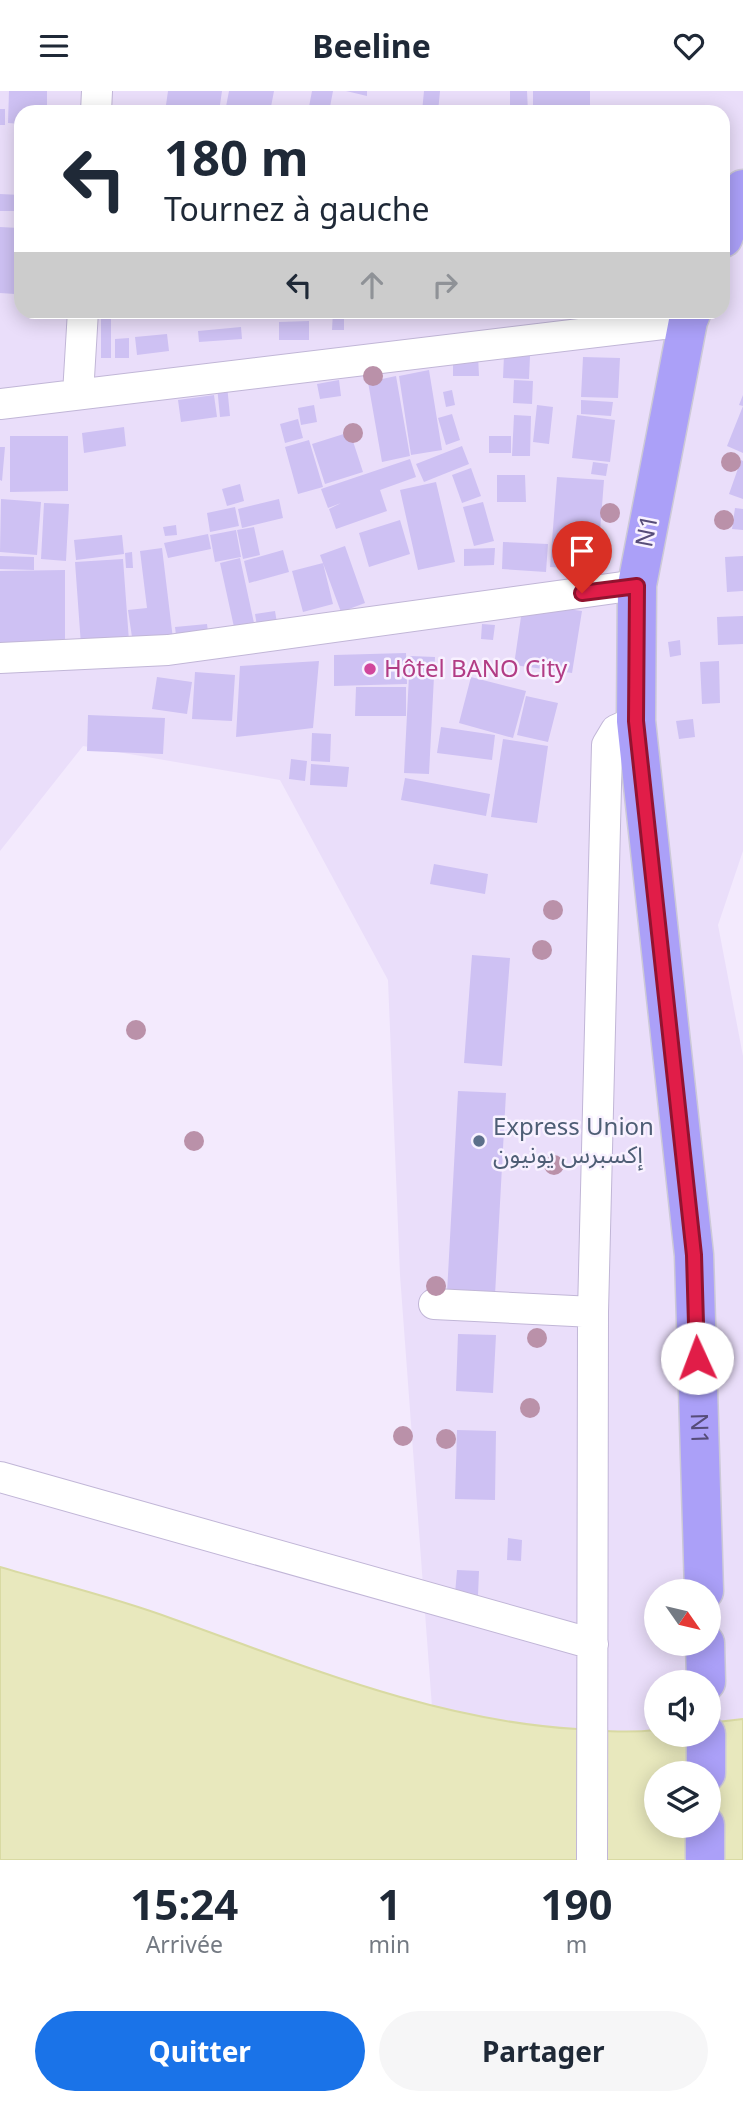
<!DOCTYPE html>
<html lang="fr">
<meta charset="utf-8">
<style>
body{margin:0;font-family:"Noto Sans","Noto Sans Arabic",sans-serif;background:#f6f6f7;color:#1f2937;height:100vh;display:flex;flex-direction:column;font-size:26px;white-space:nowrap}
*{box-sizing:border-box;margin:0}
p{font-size:23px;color:#747a83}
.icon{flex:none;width:38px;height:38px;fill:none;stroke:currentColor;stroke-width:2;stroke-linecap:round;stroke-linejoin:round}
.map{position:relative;height:1769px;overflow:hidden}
.details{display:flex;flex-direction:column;background:#fff;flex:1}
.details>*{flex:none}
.top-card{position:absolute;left:14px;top:14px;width:716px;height:214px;border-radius:21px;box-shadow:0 4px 18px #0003;background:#fff;color:#1f2937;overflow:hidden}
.needle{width:46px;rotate:124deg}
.controls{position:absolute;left:644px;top:1488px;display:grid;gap:14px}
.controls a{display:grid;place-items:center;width:77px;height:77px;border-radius:50%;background:#fff;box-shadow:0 4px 18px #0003;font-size:35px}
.pin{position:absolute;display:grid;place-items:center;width:60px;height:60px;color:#fff;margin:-72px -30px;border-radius:50% 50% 50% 0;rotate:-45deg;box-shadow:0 0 7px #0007}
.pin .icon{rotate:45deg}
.me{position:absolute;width:77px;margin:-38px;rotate:358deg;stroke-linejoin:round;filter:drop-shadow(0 0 5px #0008)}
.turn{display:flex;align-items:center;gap:24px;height:147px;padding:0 35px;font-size:32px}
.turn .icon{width:91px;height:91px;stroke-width:2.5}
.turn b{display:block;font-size:49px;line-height:60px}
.lanes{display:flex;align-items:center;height:66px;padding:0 35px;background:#0003;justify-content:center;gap:35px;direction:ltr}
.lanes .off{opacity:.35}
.eta{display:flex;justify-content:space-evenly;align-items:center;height:119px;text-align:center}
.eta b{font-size:42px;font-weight:700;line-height:49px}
.action{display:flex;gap:14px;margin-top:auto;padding:14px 35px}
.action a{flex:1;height:80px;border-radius:42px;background:#1a73e8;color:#fff;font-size:28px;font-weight:700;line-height:80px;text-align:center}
.action a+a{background:#f6f6f7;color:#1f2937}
header{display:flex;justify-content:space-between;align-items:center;height:91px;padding:0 35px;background:#fff;font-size:32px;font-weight:700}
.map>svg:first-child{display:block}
.residential{fill:#eadefa;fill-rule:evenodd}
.water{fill:#e8e8bd;stroke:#d9daa3;stroke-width:2;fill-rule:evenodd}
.building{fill:#cec1f3}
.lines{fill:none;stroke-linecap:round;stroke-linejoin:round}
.street-casing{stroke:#c1b6d7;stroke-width:32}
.highway-casing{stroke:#ccc9d7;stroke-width:41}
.street{stroke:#fff;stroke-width:30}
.highway{stroke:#aba0f8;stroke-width:38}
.tree{fill:#ba91a9}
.route-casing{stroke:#92132f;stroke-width:18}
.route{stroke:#e11d48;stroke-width:12}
.hotel-dot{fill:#d1479c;stroke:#f8f1ff;stroke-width:2.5}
.service-dot{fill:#5c6f8a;stroke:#f8f1ff;stroke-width:2.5}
.labels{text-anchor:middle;stroke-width:5;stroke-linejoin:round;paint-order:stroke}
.street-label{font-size:24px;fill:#564c79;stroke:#f8f1ff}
.hotel-label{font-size:24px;fill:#b23c85;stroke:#f8f1ff;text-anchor:start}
.service-label{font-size:24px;fill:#4e5e75;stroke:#f8f1ff;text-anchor:start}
</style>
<header><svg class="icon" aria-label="menu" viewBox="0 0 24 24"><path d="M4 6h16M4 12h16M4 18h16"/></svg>Beeline<svg class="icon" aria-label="heart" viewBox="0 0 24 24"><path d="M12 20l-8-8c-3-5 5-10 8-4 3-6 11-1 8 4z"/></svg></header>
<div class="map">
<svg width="743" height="1769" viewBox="0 0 743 1769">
<rect width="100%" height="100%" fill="#f3eafd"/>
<!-- residential -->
<path class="residential" d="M0,0H743V760L718,834L743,965V1628L709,1632V1591H656V1639L631,1642L532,1636L432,1616L400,1184L388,889L280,689L83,655L0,760ZM21,21H723V220H21ZM656,1500H709V1552H656Z"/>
<!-- water -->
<path class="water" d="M0,1476C58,1493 117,1507 173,1528C305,1575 436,1630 577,1638C604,1640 629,1642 656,1639V1643H709V1632L743,1628V1769H0ZM656,1682H709V1734H656Z"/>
<!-- building -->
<path class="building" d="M9,0H47V21H21V33L8,32Z
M168,0H222L219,21H165Z
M229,0H274L270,21H225Z
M312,0H333L329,21H308Z
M346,0H367V5Z
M424,0H440L438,21H422Z
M510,0H527L528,21H510Z
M533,0H590V21H533Z
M0,18H5V34H0Z
M18,36H21V57H16Z
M0,103L21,104V120H0Z
M0,136L19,137L15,203L0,202Z
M333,220H344V239H332Z
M111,224V267H101V225Z
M309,230V249H279V231Z
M241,236L242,248L199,251L198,240Z
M167,243L169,260L137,264L135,246Z
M129,247V267H115V248Z
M478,264L479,285H453V265Z
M504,264L530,265L529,288L503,287Z
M583,266L620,267L618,307L581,306Z
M429,279L442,359L411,364L399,285Z
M396,285L410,365L382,371L368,291Z
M339,289L341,305L320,308L317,293Z
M514,289L533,290L532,313L513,312Z
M227,294L230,325L220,326L217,295Z
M452,299L455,314L446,316L443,301Z
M214,304L217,326L181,331L178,309Z
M743,304V362L727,355L743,315L739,314Z
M581,309L613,311L611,325L581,323Z
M314,314L317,331L301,334L298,317Z
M537,314L553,316L549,353L533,351Z
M452,323L460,349L446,354L438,327Z
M514,324L531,325L530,365H512Z
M577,324L615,329L610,371L572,367Z
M298,328L303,347L285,352L280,333Z
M124,336L126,355L84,362L82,342Z
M350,341L363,381L325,393L312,353Z
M10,345H68V400L10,401Z
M489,345H511V362H489Z
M309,349L323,396L298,403L285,356Z
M462,355L469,373L424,391L416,373Z
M0,356H5L2,390L0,389Z
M410,368L416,386L380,399L387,420L336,438L329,418L341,412L328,417L321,398Z
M741,369L743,370V408L729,403Z
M593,371L608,373L606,385L591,383Z
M471,377L481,405L462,412L452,384Z
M497,384H525L526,411H497Z
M557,386L604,389L597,479L550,476Z
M436,391L455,471L418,479L400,399Z
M240,393L244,410L227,415L222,398Z
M1,408L41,411L37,464L0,461Z
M279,408L283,427L242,437L238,418Z
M483,411L494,450L474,455L463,416Z
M44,412L69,413L66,470L41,468Z
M235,416L239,435L210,441L207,422Z
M735,417L743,418V439L732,438Z
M400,429L410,463L369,476L359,442Z
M176,434L177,444L165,445L163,436Z
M254,436L260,464L243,468L237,439Z
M236,439L241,466L215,471L210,444Z
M208,443L211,458L168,467L164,452Z
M122,444L124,463L76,469L74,449Z
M503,451L548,453L546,481L502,478Z
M345,455L365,512L341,521L320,464Z
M162,457L173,548L133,553L128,519L147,517L140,460Z
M495,457L494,474L464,475V458Z
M283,459L289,481L249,492L244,470Z
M132,461L133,477H126L125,462Z
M0,465L34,466V479L0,478Z
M743,465V500L727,501L725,466Z
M240,467L254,532L234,536L220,472Z
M123,468L129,550L81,554L75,471Z
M323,472L333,513L303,521L292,480Z
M65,479V555L0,556V480Z
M523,512L582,520L572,582L514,574Z
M275,520L278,538L258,541L255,523Z
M743,525V553L718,554L717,526Z
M207,533L209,549L177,552L175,536Z
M482,533L495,534L493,549L481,548Z
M680,549L681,564L670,566L668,551Z
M406,562L407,593L334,595V564Z
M410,565L435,566L429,683L404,682Z
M319,570L313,637L236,646L240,575Z
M719,570L720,612L702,613L700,571Z
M195,581L235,584L232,630L192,628Z
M157,586L192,591L187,623L152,618Z
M471,586L526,600L513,647L459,632Z
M356,596H406V625H355Z
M526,605L558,612L548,651L517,644Z
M88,624L165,627L163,663L87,660Z
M693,628L695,646L679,648L676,630Z
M441,636L495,644L492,669L437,662Z
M312,642L331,643L330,671L311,670Z
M503,648L548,655L537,732L491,726Z
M291,668L307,670L305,690L289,688Z
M311,673L349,676L347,696L310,694Z
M405,687L490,703L486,725L401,709Z
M434,773L488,783L485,803L430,793Z
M472,864L510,867L502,975L464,972Z
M458,1000L506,1002L495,1204L447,1202Z
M458,1243L496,1244L493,1302L456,1300Z
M457,1339L496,1340L495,1409L455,1408Z
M508,1447L522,1449L521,1470L507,1469Z
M457,1479L479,1480L478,1504L455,1503Z"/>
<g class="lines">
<defs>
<path id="street" d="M96,21L97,0
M78,303L83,220
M0,313L688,230
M0,567L168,559L637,494
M434,1213L593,1221
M0,1386L593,1553
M592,1769L593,1221L607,654L616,639L636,630"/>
<g id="highway">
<path d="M723,147L743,98"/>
<path id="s1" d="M692,220L688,230L637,494L636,630L694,1164L704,1500"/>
<path d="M705,1552L706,1591"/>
<path d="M706,1682V1643"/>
<path d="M705,1769V1734"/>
</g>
</defs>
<!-- street casing -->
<use href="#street" class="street-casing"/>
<!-- highway casing -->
<use href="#highway" class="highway-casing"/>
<!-- street -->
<use href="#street" class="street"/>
<!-- highway -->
<use href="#highway" class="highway"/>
</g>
<!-- trees -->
<g class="tree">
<circle cx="373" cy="285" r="10"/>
<circle cx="353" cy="342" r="10"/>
<circle cx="731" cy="371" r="10"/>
<circle cx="610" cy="422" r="10"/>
<circle cx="724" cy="429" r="10"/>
<circle cx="553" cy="819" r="10"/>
<circle cx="542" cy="859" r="10"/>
<circle cx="136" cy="939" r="10"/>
<circle cx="194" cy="1050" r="10"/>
<circle cx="554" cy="1074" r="10"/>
<circle cx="436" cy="1195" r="10"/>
<circle cx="537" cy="1247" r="10"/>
<circle cx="530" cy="1317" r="10"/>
<circle cx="403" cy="1345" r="10"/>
<circle cx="446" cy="1348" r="10"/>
</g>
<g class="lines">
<defs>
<path id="route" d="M582,502L637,495L636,630L694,1164L697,1267"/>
</defs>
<!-- route casing -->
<use href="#route" class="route-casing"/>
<!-- route -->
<use href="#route" class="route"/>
</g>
<!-- markers -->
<circle class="hotel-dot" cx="370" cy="578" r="7"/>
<circle class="service-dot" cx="479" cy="1050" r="7"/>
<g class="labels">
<!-- street labels -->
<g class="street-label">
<text transform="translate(647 440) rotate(-79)" y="8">N1</text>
<text dy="8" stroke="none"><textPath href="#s1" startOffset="1127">N1</textPath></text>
</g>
<!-- hotel labels -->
<g class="hotel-label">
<text x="384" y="586">Hôtel BANO City</text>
</g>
<!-- service labels -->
<g class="service-label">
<text x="493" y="1044">Express Union<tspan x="493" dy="28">إكسبرس يونيون</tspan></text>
</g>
</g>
</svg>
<div class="controls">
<a><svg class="needle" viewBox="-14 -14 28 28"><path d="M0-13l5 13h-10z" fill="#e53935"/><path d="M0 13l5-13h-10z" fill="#747a83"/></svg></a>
<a><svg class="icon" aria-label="sound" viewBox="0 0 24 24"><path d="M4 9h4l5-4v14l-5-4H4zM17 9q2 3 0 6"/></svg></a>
<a><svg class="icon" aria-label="layers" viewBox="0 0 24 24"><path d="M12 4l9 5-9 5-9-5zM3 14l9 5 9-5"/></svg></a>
</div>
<div class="pin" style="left:582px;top:502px;background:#d93025"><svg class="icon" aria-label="arrive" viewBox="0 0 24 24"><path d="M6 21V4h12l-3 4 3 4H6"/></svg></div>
<svg class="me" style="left:697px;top:1267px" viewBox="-20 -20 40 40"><circle r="19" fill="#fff"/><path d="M0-13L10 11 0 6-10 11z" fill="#e11d48"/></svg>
<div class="top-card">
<div class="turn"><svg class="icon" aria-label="left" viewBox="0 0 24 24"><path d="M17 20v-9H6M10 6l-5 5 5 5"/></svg><div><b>180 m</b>Tournez à gauche</div></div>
<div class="lanes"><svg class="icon" aria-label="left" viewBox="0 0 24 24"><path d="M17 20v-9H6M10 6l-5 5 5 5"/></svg><svg class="icon off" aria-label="ahead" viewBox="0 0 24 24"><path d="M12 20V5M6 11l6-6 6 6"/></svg><svg class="icon off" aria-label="right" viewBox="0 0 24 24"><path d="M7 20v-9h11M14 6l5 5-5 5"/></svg></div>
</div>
</div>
<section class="details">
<div class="eta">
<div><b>15:24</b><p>Arrivée</p></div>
<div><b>1</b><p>min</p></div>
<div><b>190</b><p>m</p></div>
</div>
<div class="action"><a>Quitter</a><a>Partager</a></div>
</section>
